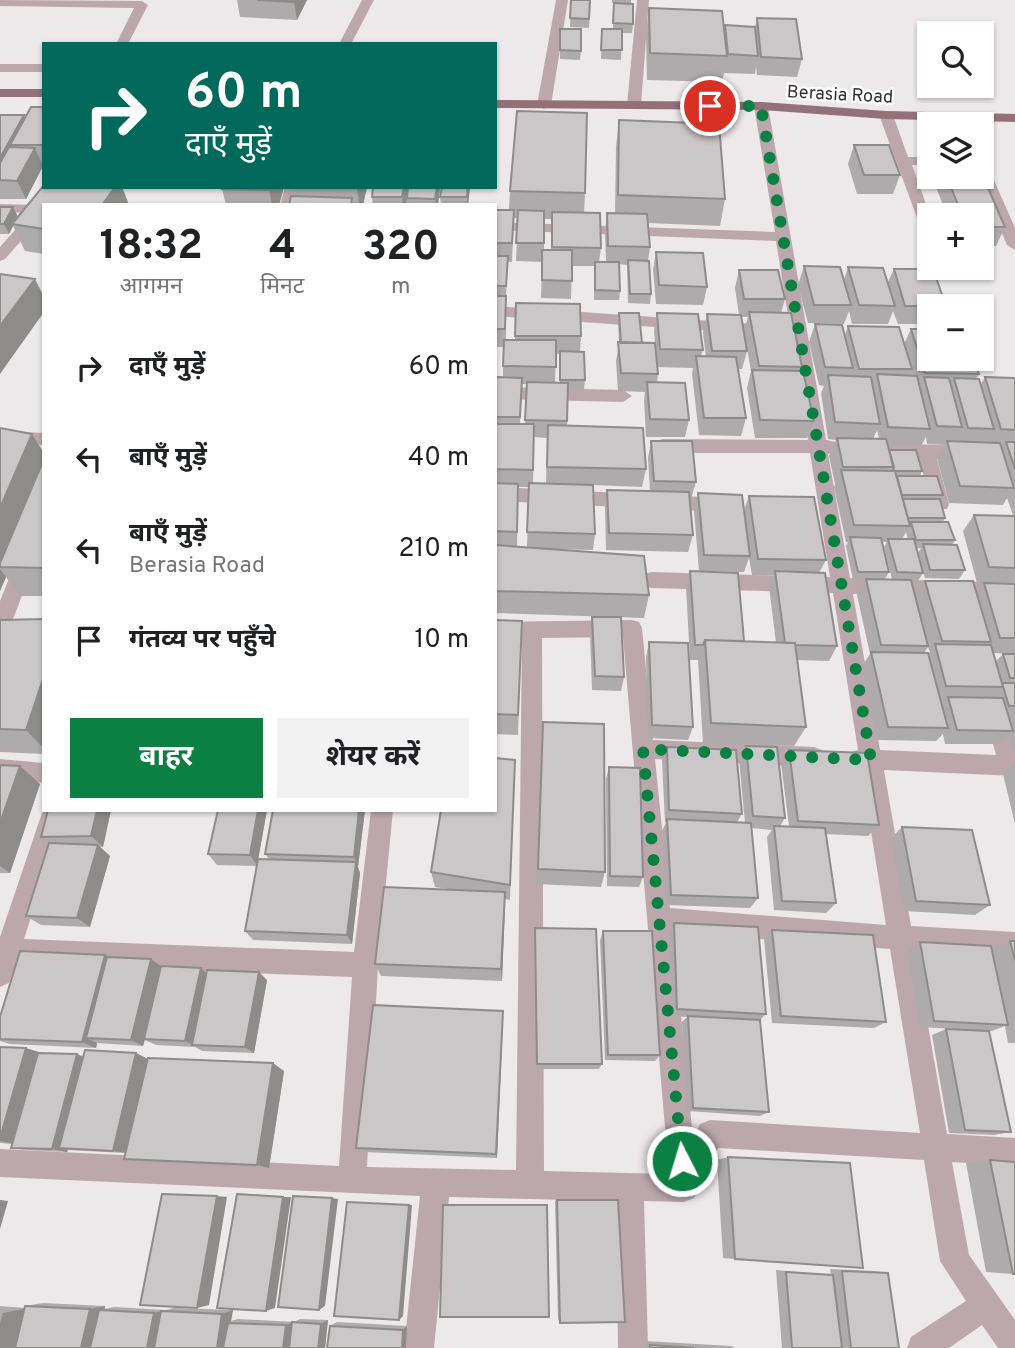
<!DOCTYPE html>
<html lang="hi">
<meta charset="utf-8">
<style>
body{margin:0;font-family:Overpass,"Noto Sans Devanagari",sans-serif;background:#f2f2f2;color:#202124;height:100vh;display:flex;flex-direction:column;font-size:26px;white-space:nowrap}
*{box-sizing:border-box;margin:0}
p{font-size:23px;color:#757577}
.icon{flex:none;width:38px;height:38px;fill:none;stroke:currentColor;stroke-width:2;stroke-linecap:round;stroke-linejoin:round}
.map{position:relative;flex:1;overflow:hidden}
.details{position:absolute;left:42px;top:203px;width:455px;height:609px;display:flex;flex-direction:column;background:#fff;border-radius:0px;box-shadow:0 2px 5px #0004}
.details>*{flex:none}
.hud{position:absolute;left:42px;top:42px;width:455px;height:147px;border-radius:0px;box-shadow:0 2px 5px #0004;background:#00695c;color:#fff;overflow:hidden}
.buttons{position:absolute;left:917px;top:21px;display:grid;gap:14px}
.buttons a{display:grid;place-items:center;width:77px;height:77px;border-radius:0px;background:#fff;box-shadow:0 2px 5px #0004;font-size:35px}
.pin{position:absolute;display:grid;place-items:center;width:60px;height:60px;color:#fff;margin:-30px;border:4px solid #fff;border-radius:50%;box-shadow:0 2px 7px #0007}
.me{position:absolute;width:77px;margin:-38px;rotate:355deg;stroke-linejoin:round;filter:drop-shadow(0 0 5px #0008)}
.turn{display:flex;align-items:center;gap:24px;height:147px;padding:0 28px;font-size:32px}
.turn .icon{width:91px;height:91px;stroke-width:2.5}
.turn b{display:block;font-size:49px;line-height:60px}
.eta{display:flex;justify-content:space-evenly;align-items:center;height:119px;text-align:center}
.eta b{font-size:42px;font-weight:700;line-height:49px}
.button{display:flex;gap:14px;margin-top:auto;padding:14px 28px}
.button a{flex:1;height:80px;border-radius:0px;background:#0b8043;color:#fff;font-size:28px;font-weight:700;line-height:80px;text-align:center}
.button a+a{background:#f2f2f2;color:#202124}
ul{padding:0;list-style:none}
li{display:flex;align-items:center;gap:21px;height:91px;padding:0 28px}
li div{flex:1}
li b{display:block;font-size:26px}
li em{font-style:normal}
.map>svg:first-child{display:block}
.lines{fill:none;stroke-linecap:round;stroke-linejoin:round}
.minor{fill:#bca8ac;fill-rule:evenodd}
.major{fill:#947179;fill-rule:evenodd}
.wall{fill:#afaaab;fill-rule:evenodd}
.shaded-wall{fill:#8e8b8b}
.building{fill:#cbc6c7;stroke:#8e8b8b;stroke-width:2}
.route{stroke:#0b8043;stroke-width:12;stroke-dasharray:0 21.6}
.labels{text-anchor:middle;stroke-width:5;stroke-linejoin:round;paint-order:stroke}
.far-street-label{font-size:18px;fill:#323030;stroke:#fff}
</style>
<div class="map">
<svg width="1015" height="1348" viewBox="0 0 1015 1348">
<rect width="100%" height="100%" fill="#ede8e9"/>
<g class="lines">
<!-- minor -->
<path class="minor" d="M0,0L142,1L148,5L128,44H116L134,8L0,6Z
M362,0H374L351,44H339Z
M556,0H568L551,105L544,109L537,105Z
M637,0H649L641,105L634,109L627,105Z
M0,64H44V72H0Z
M761,102L768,106L826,440L836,442L839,447L836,452L828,454L850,578L1015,583V599L853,594L880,750L996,755L985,714L988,707L996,705L1004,707L1015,744V776L884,770L911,926L1015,932V956L915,951L947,1134L1015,1138V1166L952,1162L969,1255L1015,1320V1348H998L982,1325L949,1348H907L911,1337L966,1301L940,1261L924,1160L718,1148L694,1198L684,1202L644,1201L648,1348H618L616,1201L449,1197L434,1348H404L420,1196L0,1177V1149L339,1166L352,977L16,964L9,983L0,987V937L44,807V810H65L24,939L354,952L371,810H393L378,965L367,1167L516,1170L522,639H495V622L632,620L639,622L642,628L653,740L814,747L822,750L825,757L822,764L814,767L655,759L670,908L886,925L861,769L852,766L849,759L852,752L858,750L833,593L651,588L644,586L641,580L644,574L651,572L830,577L810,453H663L657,451L654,446L657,441L663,439L808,440L776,241L495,230V222L775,232L754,106ZM623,637L669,1174L544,1171L542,638ZM673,932L890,949L920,1133L710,1120L700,1124L693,1139Z
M886,111L893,115L908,157H929V165H912L930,215L929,235L922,231L879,115Z
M982,165L989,169L1015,228V250L1007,245L978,177H982Z
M285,187H299L294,205H280Z
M44,202L50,205H44V215L5,259L0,261V247L30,213L0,212V204L37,205Z
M495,306L773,325L781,330L773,335L495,316Z
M495,387L623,390L632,396L623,402L495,399Z
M0,431L44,433V445L0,443Z
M887,443L1015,448V462L937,459L949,504L947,509H933L931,504L919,458L881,455L878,450L881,445Z
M495,487L724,498L731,500L733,505L731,510L724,512L495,501Z
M44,506V538L10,627L7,633L0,635V601L35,513L37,508Z
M0,759L44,763V783L0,779Z"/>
<!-- major -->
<path class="major" d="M0,89H44V97H0Z
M495,100L761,102L886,111L1015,114V122L886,119L761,110L495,108Z"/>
</g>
<!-- wall -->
<path class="wall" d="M237,0H307L297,20L240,17Z
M571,0H590L589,28L570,27Z
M612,0H631V3H612Z
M614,3L633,24L632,33H622L621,60L601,59L602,29H613Z
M649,8L724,30L725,25L755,27L757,18L802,59L797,77L757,75L756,66L755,74L724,73L722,82L647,80L646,34Z
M560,29L581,51L580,60L560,59Z
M44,107V164H42L43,166L26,199H0V115H24L25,118Z
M619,120L725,199L720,226L648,223L650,247L648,261L651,294L650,304L628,303L627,265L619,264L620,291L619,300H594V266H572L571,299L541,298L542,262L516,261L518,218H514L512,262H508L506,296L495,295V210H509L510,191L585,193L584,213L601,248L599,262H606L605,232L607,213H615L616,147ZM544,219H552L551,250H544Z
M854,145L900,175L893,194H857L848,164Z
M932,177H982L1005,227L996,246H982V215H947Z
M44,187H122L129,205H44V254L25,251L13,226L9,234H0V207H13L18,217Z
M284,187L279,205H226L222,189Z
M290,187H367L363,205H289L292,196Z
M373,187H440L438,205H407V200L406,205H373L372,197Z
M470,187L468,205H441L440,197Z
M656,252L707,287L703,305L656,304L653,270Z
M804,266L844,280L848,267L888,282L894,269L929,306V324H898L893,311L888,324H852L849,311L844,324L808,323L798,285Z
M739,270L785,299L781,313L802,367L801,371L814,421L807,438H755L747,388L751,371L744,331L748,317H741L747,351L742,369H738L746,418L741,436L699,435L692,374L693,368L657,367L658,374L657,382L689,420L685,437H646L644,400L645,392L618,391L616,361L619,343L618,322L619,313L642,343H655L654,331L657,313L703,350L701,356L706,357L703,333L707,314L739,315L735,288Z
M495,296H506V340H515L516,303L581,336L580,352L585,380L584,389H568L567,426L646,469L642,487L593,485L595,534L593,550L552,549L649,595L644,618L495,613V377H503V347H495ZM556,354H560V383H555ZM522,384H527L525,424H520ZM534,437L547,438L546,483H533ZM518,487H529L527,547H517Z
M815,324L845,335L848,326L904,344L911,329L979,374L976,379L981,384L985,377L1015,378V515H1013L1007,498L1003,505L949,503L937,458L945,445L927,444L926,437L921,446L888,445L889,450L922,471L920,476L943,495L940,500L945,518L943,522L955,540L952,545L965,570L959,579L925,578L918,553L921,548H917L923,573L918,581H911L915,596L925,581L977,593L984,584L977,583L963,531L974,515L1015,516V654L993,653L1002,683L996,661L1003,654H1015V751H1013L1008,736L999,744H945L943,734L936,741L877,740L862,666L870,654L857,595L865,580H853L846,546L848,542H846L834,487L835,484L829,456L836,440L828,439L821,393L824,386L819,385L809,342ZM877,430L879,439H873ZM906,532L908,539H902ZM882,542H887L884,547L892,579H885L889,572ZM928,647L930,652L928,654L924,653Z
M0,428L44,453V596H21L6,577L0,591Z
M651,441L696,482L691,499H690L693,535L688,552L606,550L605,507L607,490L650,491L648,458Z
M698,493L744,510L749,496L826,560L819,573L837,646L829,661L797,660L806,727L794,746L703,743L698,660H690L686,587L690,571L744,641L776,643L769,587L774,575H752L749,558L744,572L699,571L694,510Z
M592,617L624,677L621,691L592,690L590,632Z
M44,619V754L0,752V620Z
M495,620L522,621L518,735L495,734Z
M649,642L693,727L688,740L648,738L646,657Z
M543,722L605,872L601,887L536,884Z
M746,746L785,818L780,826H789L781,763L789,750L879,825L868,836L826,834L836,903L826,913L774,910L767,837L772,830L752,828L758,898L750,908L666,905L662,831L666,822H665L662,760L667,747L742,814L737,822L745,823L739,759Z
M515,760L510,900L505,899L502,981L381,976L375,964L455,890L435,887L431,872Z
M1015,763V824L1003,774Z
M0,765L40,784L10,873H0Z
M609,767L643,877L639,887L607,886L606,779Z
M48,810H111L103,847H100L110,856L90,927L41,925L26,916L49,843L41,837Z
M218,810H267L258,859H269L265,854L273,810H365L358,867L360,873L352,944L253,940L245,931L257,866L217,865L208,854Z
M902,827L990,905L975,915L904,911L891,838Z
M674,923L766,1014L760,1020L769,1112L760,1116L687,1111L682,1022L687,1017L672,1016L669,932Z
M535,928L602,1064L599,1069H536L535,937Z
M772,930L886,1022L874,1028L772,1023L764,939Z
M603,931L660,1055L655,1061L605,1060L600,940Z
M1010,941H1015V1043H1008L1005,1026L992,1031L920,1027L907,951L920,942L992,951Z
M108,957L161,966L201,968L207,973L267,980L254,1053L202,1051L195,1047L156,1045L145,1040L143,1046L97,1043L96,1048L10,1044L0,1041V1017Z
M503,1011L497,1158L363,1152L356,1148Z
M946,1029L1011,1132L994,1135L949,1133L932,1035Z
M0,1047L41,1053L83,1057L136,1053L147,1059L284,1071L269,1168L143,1162L124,1159L125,1153L68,1150L67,1152L28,1150L11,1148L12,1144L0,1143Z
M728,1157L735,1259L723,1258L717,1160Z
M990,1160L1013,1274L986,1272L966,1163Z
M557,1200L560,1323L558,1319L555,1201Z
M830,1269L874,1271L888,1273L899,1348H782L776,1270L831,1275Z
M43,1303L105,1306V1309L114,1307L166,1310L174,1308L233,1310L231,1321L238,1319L294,1322L300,1319L328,1320L325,1348H0V1306L25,1308V1306Z
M337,1322L407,1326L406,1348H327L330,1326Z
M645,1341L731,1346L735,1348H645Z"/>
<!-- shaded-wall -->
<path class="shaded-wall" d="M295,0H307L297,20L294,2Z
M24,115L32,134L10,145L17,161L0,180V158Z
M35,148L43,166L26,199L17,181Z
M115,187H122L129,205H102Z
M270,187H284L279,205H272L269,190Z
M357,187H367L363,205H359Z
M404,187H409L406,205H403L402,197Z
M437,187H440L438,205H435Z
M468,187H470L468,205H467Z
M13,207L18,217L12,224L13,226L9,234L4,224Z
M35,279L44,297V312L0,374V326Z
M32,434L44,453V484L0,567V508Z
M0,569L6,577L0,591Z
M44,676V749L26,730Z
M20,766L40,784L10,873L0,866V823Z
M97,810H111L103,847L91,836Z
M258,810H267L257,866L250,855Z
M359,810H365L358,867L354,857Z
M98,845L110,856L90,927L77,918Z
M356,862L360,873L352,944L347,935Z
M505,892V907L502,981L501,969Z
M105,955L118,963L86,1038L97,1043L96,1048L82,1042Z
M151,959L162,967L143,1046L131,1040Z
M201,968L210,976L193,1045L185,1041Z
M259,972L267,980L254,1053L245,1047Z
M503,1011V1020L497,1158L496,1154Z
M26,1048L42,1053L16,1144L0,1141V1138Z
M136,1053L148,1059L127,1153L113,1151Z
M77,1054L91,1060L59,1148L68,1150L67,1152L52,1149Z
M273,1063L284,1071L269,1168L257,1165Z
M217,1196L227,1197L209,1305L197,1308Z
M283,1197H291L275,1308L266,1311Z
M332,1198L338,1199L325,1306L319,1310Z
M0,1200L8,1201L0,1229Z
M409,1205H412L403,1316L399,1320Z
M105,1306V1309L99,1310L96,1348H81L90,1309Z
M29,1308L19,1348H0V1323L3,1313Z
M233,1310L231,1321L228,1323L227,1348H217L222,1314Z
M162,1311L159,1348H147L154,1313Z
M328,1320L325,1348H318L321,1324Z
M294,1322L291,1348H283L286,1325Z
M407,1326L406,1348H402L403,1330Z"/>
<!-- building -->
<path class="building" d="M257,0H295L294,2Z
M571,0H590L589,19L570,18Z
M614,3L633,4V24L613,23Z
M649,8L722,11L727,56L650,53Z
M757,18L796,19L802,59L761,57Z
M725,25L755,27L758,56L728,54Z
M560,29H581V51L560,50Z
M602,29H622V50H601Z
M31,107H44V145H10Z
M517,111L587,113L585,193L510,191Z
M0,115H24L0,158Z
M619,120L719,124L725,199L618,195Z
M854,145H889L900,175H864Z
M9,147L35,148L17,181L0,180V163Z
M982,174L1005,227H982V215H962L947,177H982Z
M44,185V187H115L102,205H44V229L12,224Z
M223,187H270L269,190L222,189Z
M373,187H404L402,197H372Z
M408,187H437L435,199L407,198Z
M442,187H468L467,197H440Z
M291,196L352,198L351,205H289Z
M0,207H13L4,224H0Z
M495,210H514L512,243H495Z
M518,210L544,211V243H516Z
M552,212L600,213L601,248L552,247Z
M607,213L647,214L650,247L608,246Z
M542,250H572V281L542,280Z
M656,252L703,253L707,287L659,285Z
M495,256H508L506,286H495Z
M628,260L649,261L651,294H630Z
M595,262H619L620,291L595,290Z
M804,266L840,267L851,305H814Z
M848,267L883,268L895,306L859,305Z
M894,269H933L946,306H905Z
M739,270H778L785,299H744Z
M0,274L35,279L0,326Z
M495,296H506L505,329H495Z
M516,303L580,304L581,336H515Z
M749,312L791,313L802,367L759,366Z
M619,313H639L642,343H621Z
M657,313L698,314L703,350L660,349Z
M707,314L741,315L747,351H712Z
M815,324L842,325L853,368L825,367Z
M848,326L899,327L912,369H859Z
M911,329H929V359H974L979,374L925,373Z
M504,340H556V367L503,366Z
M618,342L655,343L658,374L621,373Z
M560,351L584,352L585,380H560Z
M696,356L736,357L746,418H704Z
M752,370L803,371L814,421L760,420Z
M877,374L917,376L930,429L888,427Z
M828,375L871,377L880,424L835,422Z
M495,377L522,378L520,417H495Z
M924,377L949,378L962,427L937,426Z
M985,377L1015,378V430L1001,429Z
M954,378L979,379L994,429L968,428Z
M527,382L568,383L567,421L525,420Z
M647,382L685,383L689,420L650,419Z
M495,424H534L533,470L495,469Z
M548,425L643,428L646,469L547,467Z
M0,428L32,434L0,508Z
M837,438L886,439L894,467H843Z
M651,441H692L696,482L654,481Z
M947,441L1000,443L1014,488L960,486Z
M1006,442H1015V469Z
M889,450H916L922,471H894Z
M44,459V568L0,567V563Z
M841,470L895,471L910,526L854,525Z
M897,476H937L943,495H902Z
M495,483L518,484L517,532L495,531Z
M529,483L593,485L595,534L527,532Z
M607,490L689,492L693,535L609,533Z
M698,493L742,495L750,556L704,555Z
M749,496L814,497L826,560L758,559Z
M903,499H940L945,518H908Z
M974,515L1015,516V568L989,567Z
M911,522H948L955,540H916Z
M850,537L881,538L889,572H858Z
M888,539H914L923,573L897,572Z
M923,544L957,545L965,570H930Z
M495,545L644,556L649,595L495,591Z
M690,571L738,573L744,641L705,640L703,645H695Z
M775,571L825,573L837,646L795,645V643H785Z
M866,579L911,580L928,646L881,645Z
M925,581H973L991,642L942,641Z
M984,583L1015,584V638H1000Z
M592,617H621L624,677L595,676Z
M44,619V676L26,730L0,729V620Z
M495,620L522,621L518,715L495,714Z
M705,640L795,643L806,727L711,723Z
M649,642L688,643L693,727L652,725Z
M935,644L991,645L1003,687L946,686Z
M871,652L928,653L948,728L888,727Z
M1003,654H1015V678H1010Z
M1002,683H1015V706H1009Z
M948,697L1003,698L1013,731L957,730Z
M543,722L604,724L605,872L538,869Z
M746,746L777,747L785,818L753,816Z
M667,747L736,750L742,814L669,810Z
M789,750L867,753L879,825L798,821Z
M495,758L515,760L510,885L431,872L441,810H495Z
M0,765L20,766L0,823Z
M609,767L640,768L643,877L610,876Z
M48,810H97L91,836L41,837Z
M218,810H258L250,855L208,854Z
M273,810H359L354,857L265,854Z
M667,819L751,823L758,898L671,895Z
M774,826L825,828L836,903L782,901Z
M902,827L972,830L990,905L916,901Z
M49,843L98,845L77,918L26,916Z
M258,859L356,862L347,935L245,931Z
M384,887L505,892L501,969L375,964Z
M674,923L758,927L766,1014L677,1009Z
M535,928L596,929L602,1064H537Z
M772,930L873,935L886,1022L781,1016Z
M603,931H652L660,1055H608Z
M1010,941H1015V960Z
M920,942L991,946L1008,1025L934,1021Z
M20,951L105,955L82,1042L0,1039V1017Z
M107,957L151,959L131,1040L86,1038Z
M161,966L201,968L185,1041L144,1039Z
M207,970L259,972L245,1047L192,1045Z
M373,1005L503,1011L496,1154L356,1148Z
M688,1016L760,1020L769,1112L693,1108Z
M946,1029L989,1031L1011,1132L965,1130Z
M0,1047L26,1048L0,1138Z
M85,1050L136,1053L113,1151L59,1148Z
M38,1053L77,1054L52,1149L11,1148Z
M148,1058L273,1063L257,1165L124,1159Z
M728,1157L850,1163L863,1268L735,1259Z
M990,1160L1015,1162V1274H1013Z
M162,1194L217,1196L197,1308L140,1305Z
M237,1194L283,1197L266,1311L217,1308Z
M293,1196L332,1198L319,1310L278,1307Z
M557,1200H618L625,1322L560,1323Z
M347,1202L409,1205L399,1320L334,1316Z
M443,1205H547L549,1317H440Z
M842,1271L888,1273L899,1348H851Z
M786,1272L833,1275L842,1348H792Z
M25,1306L90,1309L81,1348H15Z
M99,1310L154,1313L147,1348H90Z
M161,1311L222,1314L217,1348H154Z
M292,1322L321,1324L318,1348H289Z
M228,1323L286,1325L283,1348H223Z
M330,1326L403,1330L402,1348H327Z
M650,1345L694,1348H650Z"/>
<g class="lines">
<!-- route -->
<path class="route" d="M682,1161L643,749L871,760L761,106H710"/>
</g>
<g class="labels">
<!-- far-street labels -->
<g class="far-street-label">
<text transform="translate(840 94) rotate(3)" y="6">Berasia Road</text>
</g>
</g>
</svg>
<div class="buttons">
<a><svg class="icon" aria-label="search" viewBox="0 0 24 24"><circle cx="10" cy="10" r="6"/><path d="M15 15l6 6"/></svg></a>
<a><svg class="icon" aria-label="layers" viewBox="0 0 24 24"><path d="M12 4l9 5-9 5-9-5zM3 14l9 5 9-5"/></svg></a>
<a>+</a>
<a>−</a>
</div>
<div class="pin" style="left:710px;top:106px;background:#d93025"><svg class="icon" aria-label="arrive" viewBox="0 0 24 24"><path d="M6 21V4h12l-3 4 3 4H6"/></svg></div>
<svg class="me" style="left:682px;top:1161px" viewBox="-20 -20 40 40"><circle r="17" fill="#0b8043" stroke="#fff" stroke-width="3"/><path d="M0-11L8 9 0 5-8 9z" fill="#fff"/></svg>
<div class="hud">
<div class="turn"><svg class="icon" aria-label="right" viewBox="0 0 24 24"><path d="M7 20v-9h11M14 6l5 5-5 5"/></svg><div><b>60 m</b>दाएँ मुड़ें</div></div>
</div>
<section class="details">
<div class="eta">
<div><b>18:32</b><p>आगमन</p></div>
<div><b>4</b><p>मिनट</p></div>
<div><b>320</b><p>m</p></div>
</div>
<ul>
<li><svg class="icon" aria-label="right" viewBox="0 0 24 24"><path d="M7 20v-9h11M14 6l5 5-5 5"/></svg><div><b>दाएँ मुड़ें</b></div><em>60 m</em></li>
<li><svg class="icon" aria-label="left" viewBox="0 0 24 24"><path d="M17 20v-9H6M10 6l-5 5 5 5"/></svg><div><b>बाएँ मुड़ें</b></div><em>40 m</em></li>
<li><svg class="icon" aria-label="left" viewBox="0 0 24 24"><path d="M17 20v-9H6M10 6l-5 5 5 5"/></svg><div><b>बाएँ मुड़ें</b><p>Berasia Road</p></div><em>210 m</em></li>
<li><svg class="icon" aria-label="arrive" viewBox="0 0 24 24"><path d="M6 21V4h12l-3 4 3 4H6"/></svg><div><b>गंतव्य पर पहुँचे</b></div><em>10 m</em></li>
</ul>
<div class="button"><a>बाहर</a><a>शेयर करें</a></div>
</section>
</div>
